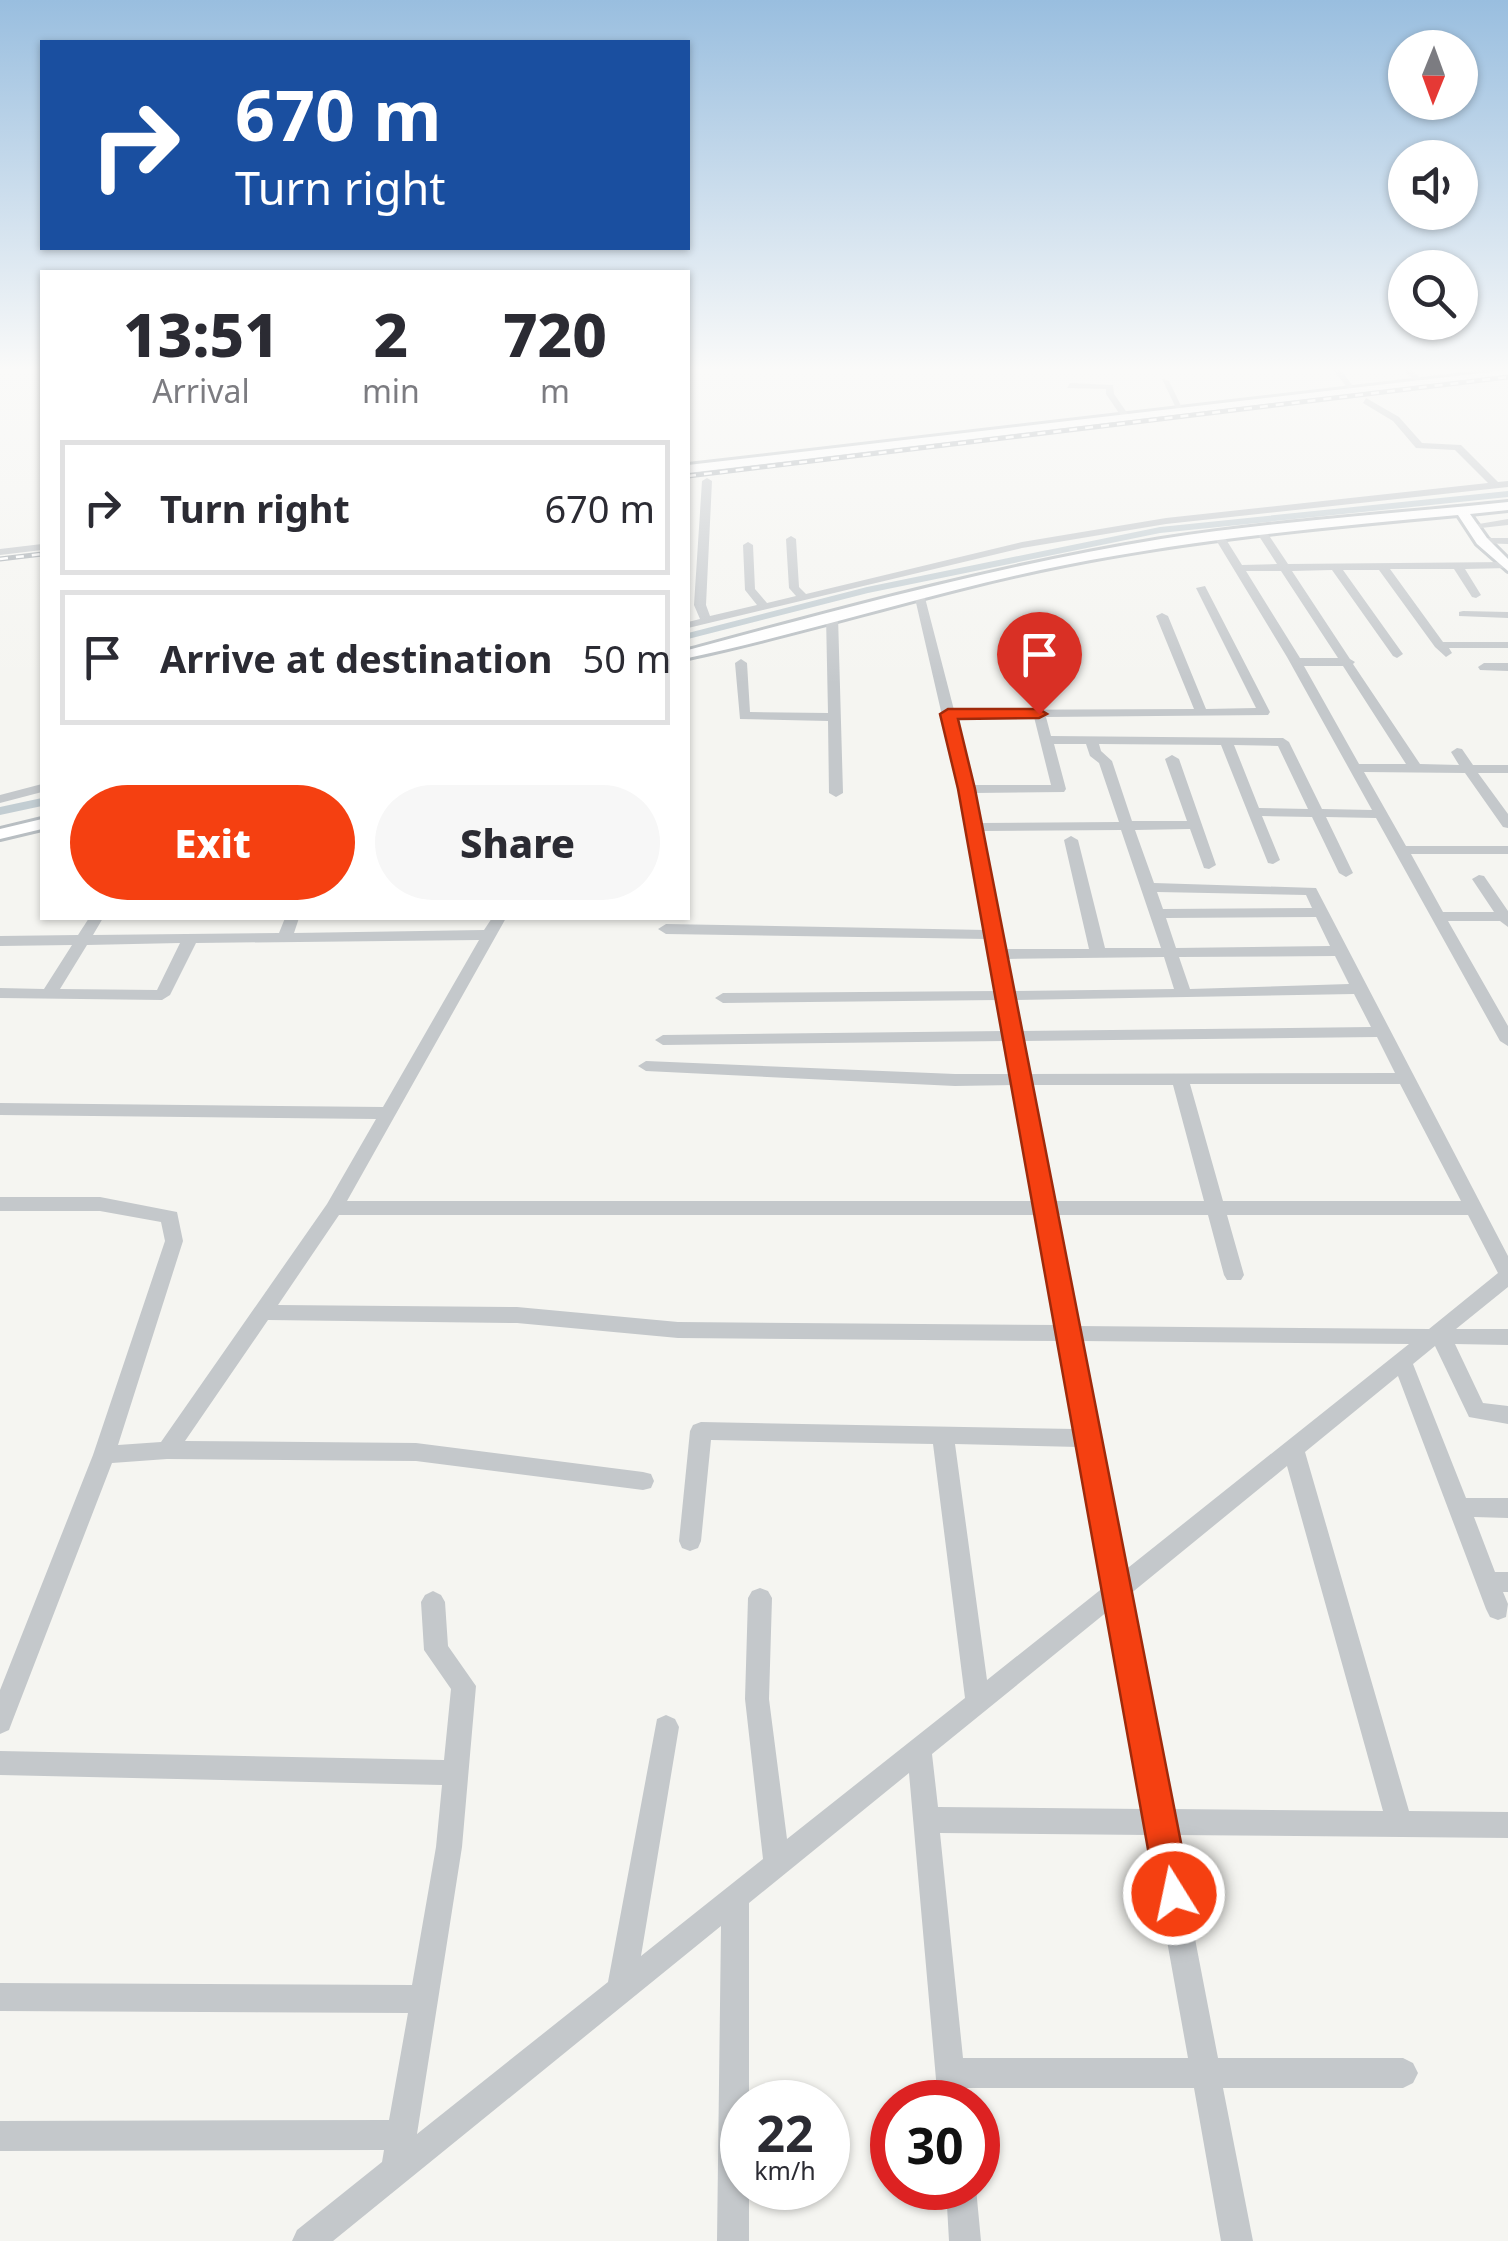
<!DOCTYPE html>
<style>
body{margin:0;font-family:"Noto Sans",sans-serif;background:#f7f7f7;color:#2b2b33;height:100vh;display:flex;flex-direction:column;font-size:38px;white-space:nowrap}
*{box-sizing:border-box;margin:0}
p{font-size:32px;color:#7c7c81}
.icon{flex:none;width:55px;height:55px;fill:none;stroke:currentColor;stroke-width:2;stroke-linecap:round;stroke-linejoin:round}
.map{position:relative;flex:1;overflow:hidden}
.panel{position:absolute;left:40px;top:270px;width:650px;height:650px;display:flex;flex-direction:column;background:#fff;border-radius:0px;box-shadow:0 2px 8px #0004}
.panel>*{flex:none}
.hud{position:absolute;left:40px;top:40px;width:650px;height:210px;border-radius:0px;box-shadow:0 2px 8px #0004;background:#1a4fa0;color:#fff;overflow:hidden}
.needle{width:65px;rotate:181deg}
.fabs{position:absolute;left:1388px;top:30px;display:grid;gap:20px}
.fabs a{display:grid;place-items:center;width:90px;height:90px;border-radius:50%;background:#fff;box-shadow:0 2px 8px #0004;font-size:50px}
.speed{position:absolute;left:720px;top:2080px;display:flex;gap:20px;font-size:50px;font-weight:700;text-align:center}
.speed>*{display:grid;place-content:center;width:130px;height:130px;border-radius:50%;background:#fff;box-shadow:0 2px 8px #0004;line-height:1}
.speed small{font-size:25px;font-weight:400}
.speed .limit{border:15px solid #d22;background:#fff;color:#111}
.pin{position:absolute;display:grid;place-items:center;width:85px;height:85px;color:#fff;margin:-102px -42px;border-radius:50% 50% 50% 0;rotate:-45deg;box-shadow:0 0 10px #0007}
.pin .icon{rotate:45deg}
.me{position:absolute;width:110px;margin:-55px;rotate:350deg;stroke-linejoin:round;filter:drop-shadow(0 0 8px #0008)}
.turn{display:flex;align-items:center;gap:35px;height:210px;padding:0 30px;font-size:45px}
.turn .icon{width:130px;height:130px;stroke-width:2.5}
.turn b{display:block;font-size:70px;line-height:85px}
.eta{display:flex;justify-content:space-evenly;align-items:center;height:170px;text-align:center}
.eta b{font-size:60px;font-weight:800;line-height:70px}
.cta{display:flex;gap:20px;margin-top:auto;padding:20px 30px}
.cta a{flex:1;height:115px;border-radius:60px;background:#f54011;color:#fff;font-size:40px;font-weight:800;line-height:115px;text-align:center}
.cta a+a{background:#f7f7f7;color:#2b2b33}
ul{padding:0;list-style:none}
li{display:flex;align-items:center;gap:30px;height:135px;margin:0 20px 15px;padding:0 10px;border:5px solid #e1e1e2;border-radius:0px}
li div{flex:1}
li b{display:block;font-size:38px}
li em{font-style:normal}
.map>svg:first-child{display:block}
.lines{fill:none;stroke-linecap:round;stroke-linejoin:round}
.canal{fill:#c2cdd2;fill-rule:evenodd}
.secondary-casing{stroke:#b8bec2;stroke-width:6}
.street{fill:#c4c8cb;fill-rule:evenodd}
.secondary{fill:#fff;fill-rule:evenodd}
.rail-casing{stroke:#a4abb0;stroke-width:5}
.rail{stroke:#fff;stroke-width:2.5;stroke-dasharray:8;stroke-linecap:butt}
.route{fill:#f54011;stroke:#9f2a0b;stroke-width:2.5}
</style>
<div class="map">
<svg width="1508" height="2241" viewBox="0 0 1508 2241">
<rect width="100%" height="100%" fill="#f5f5f1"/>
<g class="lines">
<!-- canal -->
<path class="canal" d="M1508,491V497L1160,533L868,593L688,639V633L867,587L1160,527Z
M42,798V806L0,815V807Z"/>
<defs>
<path id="secondary" d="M1508,370V375L688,473V465Z
M1508,502V510L1470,514L1487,538L1508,559V571L1477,544L1458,515C1326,527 1195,539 1065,565C938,590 814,631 688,658V650C844,608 1001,565 1161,539C1276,521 1392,514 1508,502Z
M42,819V829L0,839V829Z"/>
</defs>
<!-- secondary casing -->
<use href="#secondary" class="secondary-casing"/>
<!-- street -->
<path class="street" d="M1333,370H1341L1357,392H1351Z
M1404,370H1412L1424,382L1417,384Z
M1162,379L1169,381L1184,412L1177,410Z
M1070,383L1113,385L1114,394L1130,417L1123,419L1106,394V389L1067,388Z
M1366,398L1399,417L1422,443L1461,445L1498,482L1508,481V487L1166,524L1022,548L688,628V622L700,619L694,605L702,481L707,478L712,481L706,605L710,616L757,605L745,590L743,545L748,542L753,545L755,589L767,603L796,596L789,588L786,539L791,536L796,539L799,587L806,594L1022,542L1166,518L1488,483L1455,450L1416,448L1393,421L1363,403Z
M1508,519V525L1472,529L1467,526Z
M1260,527L1264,528L1288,564L1508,562V568L1465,569L1481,595L1476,598L1472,597L1454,569H1390L1443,642H1508V648H1449L1452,653L1446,657L1435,647L1379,570H1343L1403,654L1397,658L1393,656L1332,570L1292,571L1350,659L1355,662L1353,664L1420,764L1459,765L1451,752L1457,748L1462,749L1473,765H1508V773H1478L1508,814V828L1503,827L1465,773L1364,772L1406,846H1508V854H1411L1443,912H1494L1472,879L1479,875L1484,876L1508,911V927L1500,921H1448L1508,1026V1046L1500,1041L1376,818L1326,817L1353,873L1346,877L1339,873L1312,817L1262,816L1280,860L1273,864L1268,863L1221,745L1099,744L1101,751L1112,761L1132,821H1187L1165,759L1172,755L1179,759L1216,865L1209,869L1204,868L1190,829L1135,830L1154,883L1316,888L1508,1256V1287L1456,1329H1508V1345L1455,1344L1483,1403L1508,1406V1424L1469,1417L1435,1346L1413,1364L1466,1498H1508V1518L1474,1517L1495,1572H1508V1592H1503L1508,1604L1506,1617L1498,1620L1490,1617L1486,1609L1398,1376L1305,1452L1409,1811L1508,1812V1838L1175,1835L1218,2058H1403L1413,2063L1418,2073L1413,2083L1403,2088H1223L1253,2241H1221L1194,2088H966L968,2102H938L909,1773L749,1903V2102H742V2188H749V2241H717L721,1926L333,2241H292L297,2230L382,2162L384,2150L0,2151V2121L389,2120L408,2013L0,2011V1983L412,1985L436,1847L442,1785L0,1775V1751L444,1760L451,1689L424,1650L421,1602L425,1595L433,1591L441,1595L445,1602L448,1646L476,1686L462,1847L417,2134L608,1982L657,1719L666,1715L675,1719L679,1727L641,1956L763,1859L745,1699L748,1598L752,1591L760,1588L768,1591L772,1598L769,1699L787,1839L965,1698L933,1444L711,1440L701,1541L698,1548L690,1551L682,1548L679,1541L690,1431L693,1425L701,1422L1075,1429L1060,1341L678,1338L517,1323L268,1320L185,1441L416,1443L643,1472L651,1474L654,1481L651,1488L643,1490L416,1461L167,1459L112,1463L12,1722L9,1730L0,1734V1690L93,1455L165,1241L161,1222L100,1211H0V1197H100L177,1212L183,1241L118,1445L161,1442L327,1204L376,1119L0,1115V1103L383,1107L479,940L196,943L170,995L162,1000L0,998V988L44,989L72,945L0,946V936L78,935L89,918H103L93,935L279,933L285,918H299L294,933L484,930L492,918H506L347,1201H1034L1014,1085L955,1086L646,1071L638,1066L646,1061L955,1074H1012L1006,1041L663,1045L655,1040L663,1035L1004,1031L998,1000L723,1003L715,998L723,993L997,991L991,958L987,954V939L666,934L658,929L666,924L986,930L968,830L964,827L967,824L914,594L919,591L924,594L954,710L1194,709L1156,616L1162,613L1168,616L1206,709L1256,708L1196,588L1205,586L1270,712L1268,715L1046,717L1051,736L1283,738L1289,742L1322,809L1372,810L1287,657L1213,535L1222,533L1242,565L1277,564L1255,530ZM1246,571H1281L1338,658H1300ZM1304,666H1343L1406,764H1359ZM1034,717L1051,785H973L956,718ZM1054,744H1086L1090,756L1099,763L1119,822L980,823L974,793L1064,792L1066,789ZM1234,745L1278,746L1308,809L1259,808ZM1121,830L1161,948H1105L1078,840L1071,836L1064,840L1089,949H1004L982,831ZM1157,892L1306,895L1312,908L1163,909ZM1316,917L1330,946L1176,948L1166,918ZM180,943L157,990L60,989L87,945ZM1335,956L1349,984L1190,989L1179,957ZM1164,957L1174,989L1012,991L1006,959ZM1354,994L1371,1027L1020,1031L1014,1000ZM1377,1037L1395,1073L1028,1074L1022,1041ZM1190,1084H1400L1461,1201H1223ZM1031,1085H1173L1204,1201H1053ZM339,1215H1037L1057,1325L678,1322L517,1307L278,1305ZM1055,1215H1208L1224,1275L1227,1280H1241L1244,1275L1227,1215H1468L1498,1273L1429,1329L1077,1326ZM1080,1341L1409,1344L1124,1571ZM955,1444L1079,1447L1104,1587L987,1680ZM1287,1466L1383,1811L1170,1809L1129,1595ZM1108,1611L1144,1809L938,1807L932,1754ZM940,1833L1148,1835L1188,2058H963Z
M1482,538H1508V544L1478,543V539Z
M42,544V550L0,555V549Z
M1463,611L1508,612V618L1459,616V612Z
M832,613L838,616L843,793L836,797L829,793L828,721L740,719L735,663L741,659L747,663L750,712L828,713L826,616Z
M1484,663H1508V671L1480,670L1478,667Z
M42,784V792L0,803V795Z
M946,2188H976L981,2241H949Z"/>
<!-- secondary -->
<use href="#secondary" class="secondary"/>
<defs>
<path id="rail" d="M688,476L1508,377
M0,559L42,554"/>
</defs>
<!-- rail casing -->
<use href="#rail" class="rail-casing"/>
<!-- rail -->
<use href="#rail" class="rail"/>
</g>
<!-- sky -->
<linearGradient id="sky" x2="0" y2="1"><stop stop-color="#99bedf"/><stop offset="0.54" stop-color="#fafaf9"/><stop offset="1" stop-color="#fafaf9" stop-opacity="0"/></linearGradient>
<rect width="1508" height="684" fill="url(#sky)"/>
<!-- route -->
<path class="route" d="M948,709H1039L1047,714L1039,718L958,719L975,789L1191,1894L1186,1907L1174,1912L1161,1907L1156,1894L958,789L940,714Z"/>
</svg>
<div class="fabs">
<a><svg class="needle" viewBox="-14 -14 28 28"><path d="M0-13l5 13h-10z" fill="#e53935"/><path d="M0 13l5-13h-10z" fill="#7c7c81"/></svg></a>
<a><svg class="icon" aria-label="sound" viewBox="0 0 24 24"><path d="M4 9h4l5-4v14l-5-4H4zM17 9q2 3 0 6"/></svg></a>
<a><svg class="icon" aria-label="search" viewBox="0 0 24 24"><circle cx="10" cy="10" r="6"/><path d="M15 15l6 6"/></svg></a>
</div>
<div class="speed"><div>22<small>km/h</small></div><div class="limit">30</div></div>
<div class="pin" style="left:1039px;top:714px;background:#d93025"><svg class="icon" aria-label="arrive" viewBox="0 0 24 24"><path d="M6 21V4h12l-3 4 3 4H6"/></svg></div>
<svg class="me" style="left:1174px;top:1894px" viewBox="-20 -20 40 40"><circle r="17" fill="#f54011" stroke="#fff" stroke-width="3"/><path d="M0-11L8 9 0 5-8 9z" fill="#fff"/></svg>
<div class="hud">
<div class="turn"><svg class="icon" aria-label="right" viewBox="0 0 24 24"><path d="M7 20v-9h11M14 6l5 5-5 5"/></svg><div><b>670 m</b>Turn right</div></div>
</div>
<section class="panel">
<div class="eta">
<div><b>13:51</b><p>Arrival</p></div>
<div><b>2</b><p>min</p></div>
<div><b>720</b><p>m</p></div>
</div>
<ul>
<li><svg class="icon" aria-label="right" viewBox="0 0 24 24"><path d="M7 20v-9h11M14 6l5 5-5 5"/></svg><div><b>Turn right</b></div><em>670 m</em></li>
<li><svg class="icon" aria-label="arrive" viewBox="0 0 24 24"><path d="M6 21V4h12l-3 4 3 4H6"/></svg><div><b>Arrive at destination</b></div><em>50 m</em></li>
</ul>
<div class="cta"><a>Exit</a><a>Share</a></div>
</section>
</div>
